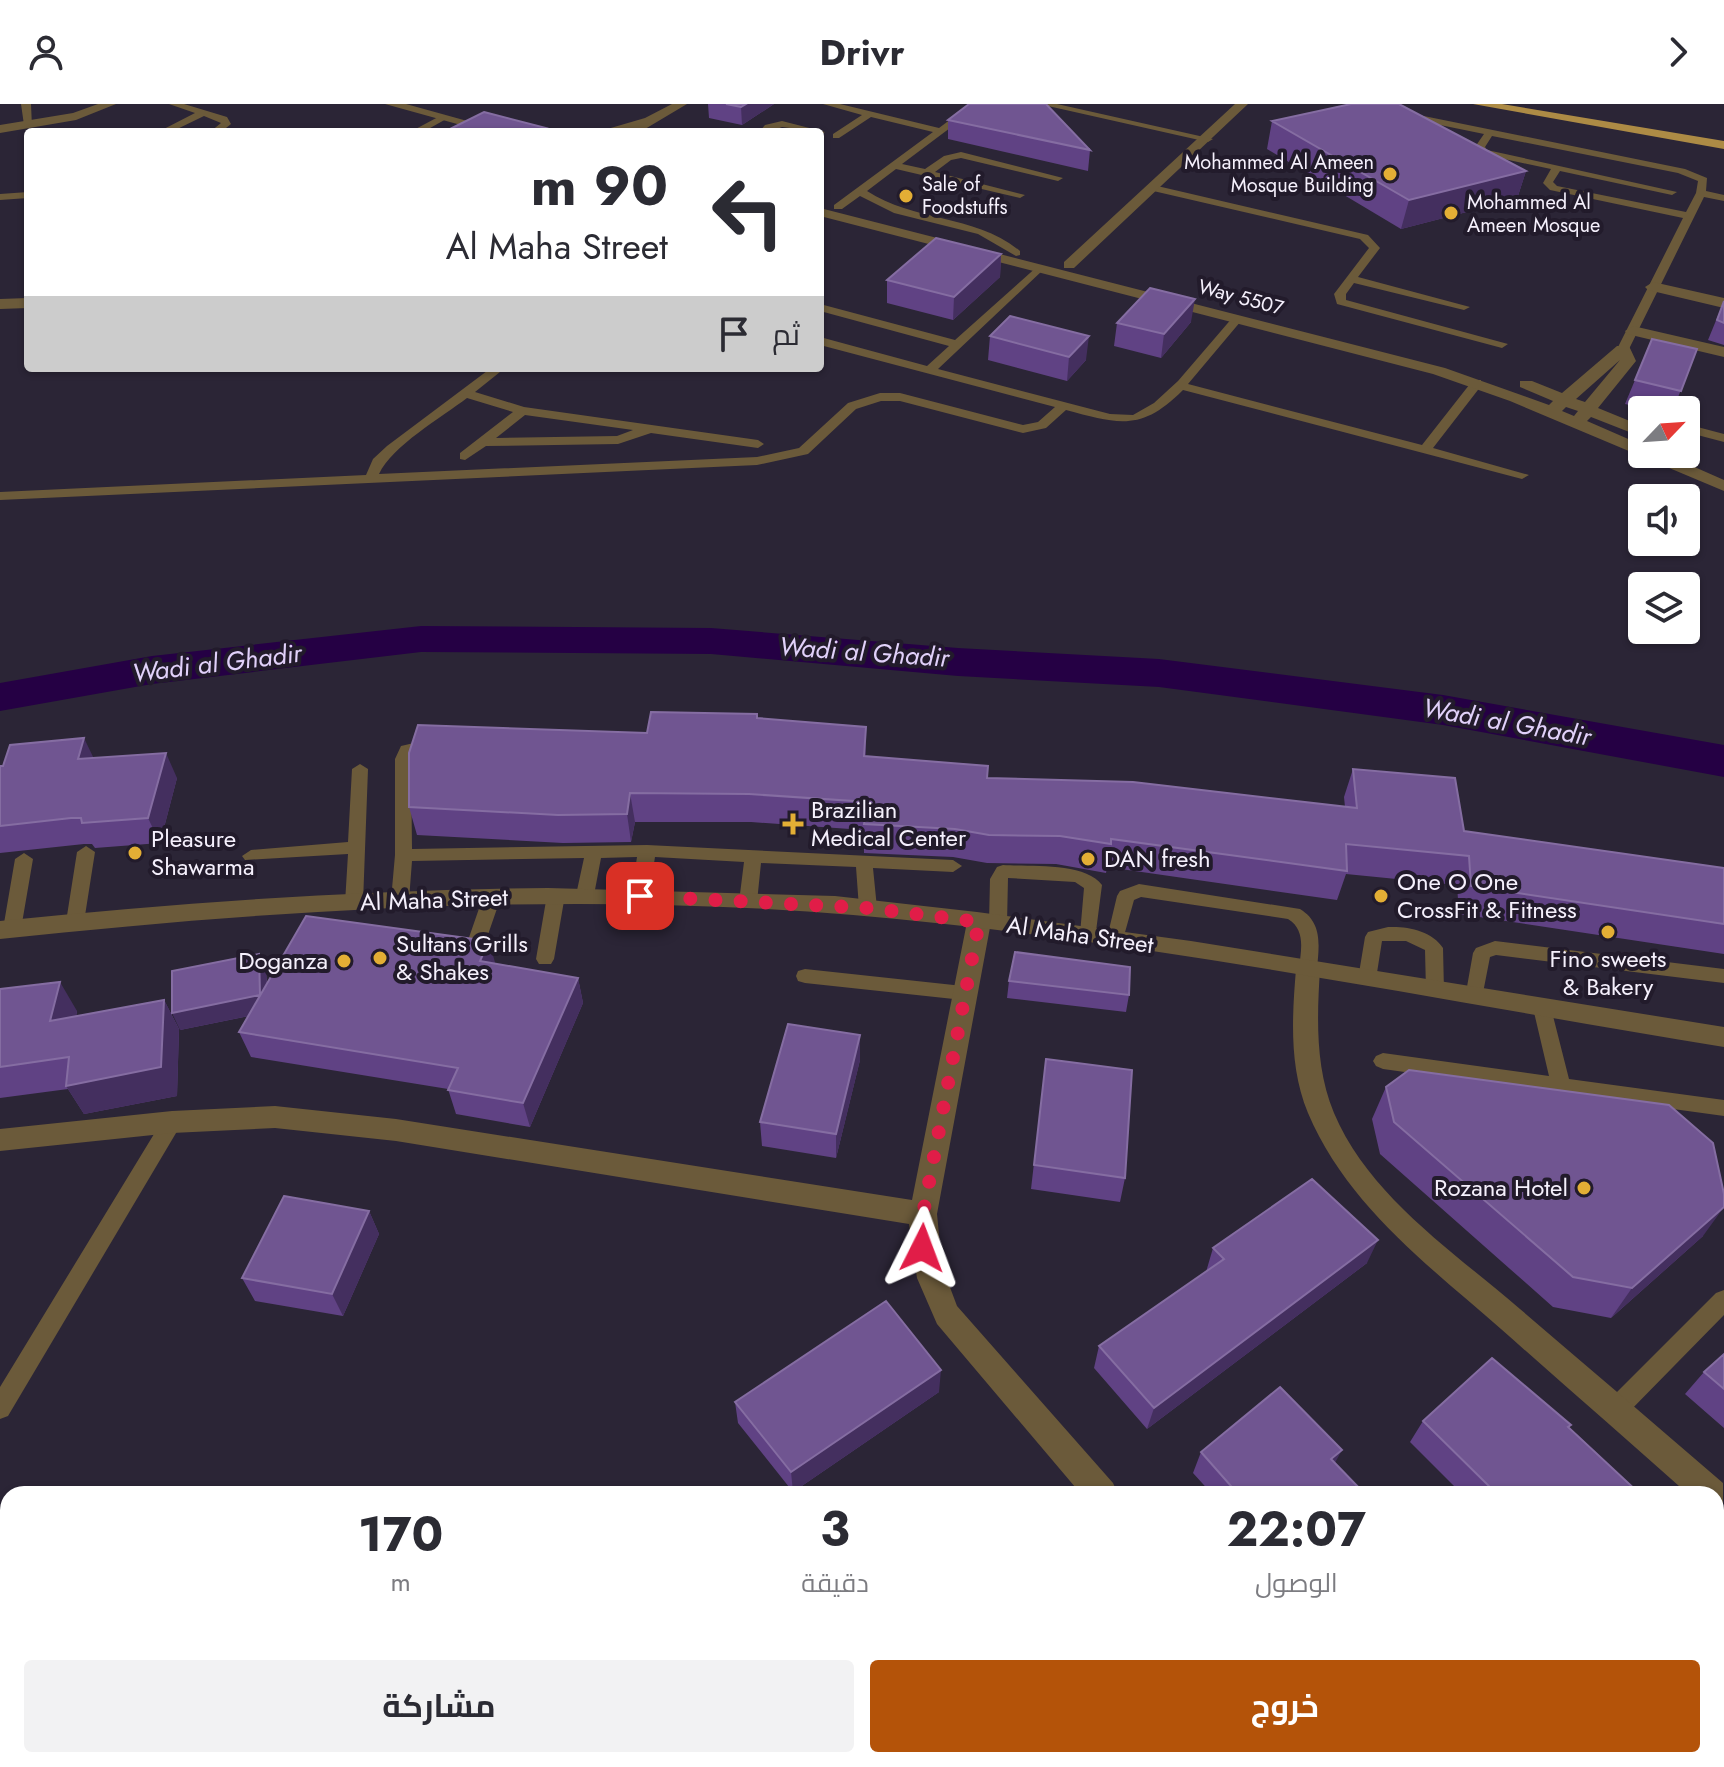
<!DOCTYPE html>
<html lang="ar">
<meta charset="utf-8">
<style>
body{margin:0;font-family:Jost,Cairo,sans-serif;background:#f2f2f3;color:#2b2b33;direction:rtl;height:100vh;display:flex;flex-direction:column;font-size:30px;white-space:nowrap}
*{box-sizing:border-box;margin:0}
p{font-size:26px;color:#7c7c81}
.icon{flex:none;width:44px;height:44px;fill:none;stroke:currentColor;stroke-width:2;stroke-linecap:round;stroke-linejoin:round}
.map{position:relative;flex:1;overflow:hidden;direction:ltr}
.sheet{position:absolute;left:0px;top:1382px;width:1724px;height:282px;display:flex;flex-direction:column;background:#fff;border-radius:24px 24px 0 0;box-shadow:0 2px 6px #0004;direction:rtl}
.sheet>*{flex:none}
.guide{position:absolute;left:24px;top:24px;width:800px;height:244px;border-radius:8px;box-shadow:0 2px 6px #0004;direction:rtl;background:#fff;color:#2b2b33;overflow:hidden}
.needle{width:52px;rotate:65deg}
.buttons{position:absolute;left:1628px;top:292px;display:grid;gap:16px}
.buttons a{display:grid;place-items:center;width:72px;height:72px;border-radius:8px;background:#fff;box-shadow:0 2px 6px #0004;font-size:40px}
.pin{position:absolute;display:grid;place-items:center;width:68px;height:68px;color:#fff;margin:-34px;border-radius:16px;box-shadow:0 4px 12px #0006}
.me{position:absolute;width:88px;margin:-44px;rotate:3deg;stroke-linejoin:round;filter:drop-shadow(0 0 6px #0008)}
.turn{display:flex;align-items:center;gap:28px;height:168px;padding:0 24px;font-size:36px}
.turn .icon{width:104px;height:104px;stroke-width:2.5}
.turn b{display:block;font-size:56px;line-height:68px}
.then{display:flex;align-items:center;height:76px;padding:0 24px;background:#0003;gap:16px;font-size:30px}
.eta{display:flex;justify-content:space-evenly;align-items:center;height:136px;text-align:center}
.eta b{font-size:48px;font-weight:700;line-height:56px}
.action{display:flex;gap:16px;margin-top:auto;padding:16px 24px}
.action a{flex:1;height:92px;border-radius:8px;background:#b45309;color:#fff;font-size:32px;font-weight:700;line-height:92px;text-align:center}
.action a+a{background:#f2f2f3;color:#2b2b33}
header{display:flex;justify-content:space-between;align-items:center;height:104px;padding:0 24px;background:#fff;font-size:36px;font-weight:700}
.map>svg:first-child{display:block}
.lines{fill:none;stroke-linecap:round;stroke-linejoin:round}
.river{fill:#250044;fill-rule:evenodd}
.service{fill:#6b5a3a;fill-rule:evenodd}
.minor{fill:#6b5a3a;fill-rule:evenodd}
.tertiary{fill:#6b5a3a;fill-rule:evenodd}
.primary{fill:#ad8b45;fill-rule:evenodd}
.wall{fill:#604284}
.shaded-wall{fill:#442f5f}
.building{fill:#705591;stroke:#856da2;stroke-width:2}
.route{stroke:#e11d48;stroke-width:14;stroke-dasharray:0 25.2}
.poi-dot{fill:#e3ae35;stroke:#221b2b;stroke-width:3}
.labels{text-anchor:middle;stroke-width:8;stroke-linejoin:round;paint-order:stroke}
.far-poi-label{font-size:20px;fill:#f5f0fc;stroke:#221b2b;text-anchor:start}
.far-street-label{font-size:20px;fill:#f5f0fc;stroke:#221b2b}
.poi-label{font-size:24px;fill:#f5f0fc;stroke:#221b2b;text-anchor:start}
.street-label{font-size:24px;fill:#f5f0fc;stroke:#221b2b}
.water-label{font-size:26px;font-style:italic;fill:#e1d1fa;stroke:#221b2b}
</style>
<header><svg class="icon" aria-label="forward" viewBox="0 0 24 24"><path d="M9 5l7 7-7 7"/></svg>Drivr<svg class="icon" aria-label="person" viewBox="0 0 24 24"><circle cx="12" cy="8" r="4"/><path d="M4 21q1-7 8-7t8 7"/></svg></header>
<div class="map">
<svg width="1724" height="1663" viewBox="0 0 1724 1663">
<rect width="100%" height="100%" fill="#2b2536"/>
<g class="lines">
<!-- river -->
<path class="river" d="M421,522L711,524L958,544L1159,555L1443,591L1724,641V673L1443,621L1159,583L958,572L711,550L421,548L152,580L0,607V579L152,552Z"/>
<!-- service -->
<path class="service" d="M21,0H31L32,23L24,21Z
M169,0H184L227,13L231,20L221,28H210L221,19L204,12L171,28H158L195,9Z
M823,0H840L939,24L971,0H982L902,60L925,65L944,52L961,48L1063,74L1058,77L961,54L951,56L935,68L1025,91L1020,94L896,65L867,87C914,118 975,110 1020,147V151L1016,152L978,130L894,109L860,92L842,105H834V101L933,28L871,13L839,34H833V30L862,11Z
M1039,0H1057L1213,35L1208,38Z
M1404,8L1685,65L1707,74L1706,87L1724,91V97L1704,93L1629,245L1619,248L1617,245L1683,114L1550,86L1543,79L1551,65L1481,50L1475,43L1484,30L1401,13L1399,11ZM1492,32L1678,69L1698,77L1696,89L1686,108L1557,82L1553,78L1560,67L1672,91L1677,88L1487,46L1485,43Z
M440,12L448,14L423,28H410Z
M782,17L825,28L820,31V28L782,23L770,28H759L765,21Z
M1153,81L1368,131L1380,144L1358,173L1470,203L1464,206L1354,179L1346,190V196L1508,240L1502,244L1337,200L1334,190L1369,144L1360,135L1149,86L1148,84Z
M28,88V94L0,96V90Z
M1039,161L1043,162V166L938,265L1110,310L1133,311L1154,299L1178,277L1233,213H1241V217L1188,280L1422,341L1473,276H1481V282L1433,344L1529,371L1522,375L1183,286C1141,328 1119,320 1066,306L1046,324L1023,329L900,297H881L856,305L808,350L757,361L0,396V388L366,371L373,355L387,342L491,264H505L475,288L524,303L758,336L764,340L758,344L651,329L618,340L486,342L465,356L460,355V349L513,308L467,294C442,313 392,342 379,370L757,353L799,344L848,299L880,289H900L1023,321L1038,318L1055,303L820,241V233L927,262L949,242L820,207V200L955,236ZM525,311L633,326L617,332L496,334Z
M1686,320L1724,330V338L1686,328Z
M431,635L437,636L439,640L437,644L413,650L411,655L412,745L647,741L953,756L962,762L953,768L873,764L877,804L868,810L859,804L856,763L761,759L757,798L748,804L739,798L744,758L655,753L649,792L640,798L631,792L637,753L601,754L594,791L585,797L576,791L584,754L412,757L409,796L400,802L391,796L395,751V655L401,642Z
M360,660L368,665L363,799L360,804L354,805L345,799L348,750L245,756L242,752L251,746L348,738L352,665Z
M86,742L95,748L84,818L75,825L66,818L77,748Z
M24,749L33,755L21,825L12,832L3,825L15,755Z
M1003,761C1030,763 1085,758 1102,781L1095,835L1089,837L1080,830L1084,784L1075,778L1008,774L1007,819L1004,824H992L989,819L990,775L997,763Z
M1139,780L1300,805C1323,819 1319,842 1317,865L1314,870H1302L1299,865C1301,846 1306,826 1288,815L1141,793L1134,796L1122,839H1110L1107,834L1117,792L1120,787Z
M556,785L565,791L554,855L551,860H539L536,855L547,791Z
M492,787L501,793L483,845L480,850H468L465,845L483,793Z
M1388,823C1408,822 1432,827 1443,844L1444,887L1442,892H1428L1426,887L1425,846L1406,837H1382L1376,875L1374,880H1360L1358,875L1365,833L1368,828Z
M1495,837L1724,865V879L1496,851L1490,853L1481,899H1467L1465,894L1473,849L1476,844Z
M805,865L963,882L970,884L972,889L970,894L963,896L805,879L798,877L796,872L798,867Z
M1542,897L1549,899L1551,904L1569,975L1724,996V1012L1383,965L1376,962L1373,957L1376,952L1383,949L1549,972L1533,904L1535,899Z
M172,1010L179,1012L182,1018L179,1024L8,1312L0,1315V1283L165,1012Z
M1724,1186V1211L1623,1314L1615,1317L1607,1314L1604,1306L1607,1298L1716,1189Z"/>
<!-- minor -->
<path class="minor" d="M98,0H116L76,16L0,29V21L73,9Z
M385,0H406L507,28H486Z
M672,0H687L640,28H597L645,14Z
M1235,0H1248L1074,164H1064V158Z
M527,21L562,28H522L521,25Z
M820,104L1445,264L1549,301L1553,297L1520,283V277H1532L1562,289L1617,242H1629L1636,257L1598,304L1642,322V333L1591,313L1587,317L1642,341V350H1665L1724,376V387L1510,297L1433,270L820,112ZM1620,256L1585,298L1576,295ZM1566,303L1578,307L1574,312L1562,307Z
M1653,178L1724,194V204L1648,186L1645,183Z
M28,194V204L0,205V195Z
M1633,222L1724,243V253L1627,230L1625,227Z
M979,809L987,812L991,818L937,1110L942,1162L957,1202L1113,1379L1118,1390H1081L937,1220L917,1174L909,1120L396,1037L275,1024L172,1029L0,1047V1025L172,1007L275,1002L396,1015L912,1096L967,818L971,812Z
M1308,856L1317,858L1320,865C1317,913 1315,963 1334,1009C1369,1092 1454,1148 1520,1205C1588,1263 1656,1321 1723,1379V1401L1716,1404V1390H1688C1626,1335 1563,1280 1501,1225C1428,1161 1347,1101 1308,1009C1289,963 1292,913 1296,865L1299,858Z
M1315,1656H1354L1357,1663H1318Z"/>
<!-- tertiary -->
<path class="tertiary" d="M548,784L835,792L977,808L1191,837L1724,923V943C1435,896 1145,836 853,811C569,787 282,805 0,835V817C182,798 364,786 548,784Z"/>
<!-- primary -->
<path class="primary" d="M1473,0H1502L1724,37V45Z"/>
</g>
<!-- wall -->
<path class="wall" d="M708,0H774L742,21L709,14Z
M969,0H1047V1L1090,46L1088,67L948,35V16Z
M1272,17L1526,67L1517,95L1401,125L1267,45Z
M1001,150L1000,173L953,216L887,199V176Z
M1724,197V241L1708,236Z
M1191,218L1161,254L1114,242L1117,219Z
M990,232L1086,256L1067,277L988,256Z
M1697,245L1673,306H1651L1625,300L1635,276Z
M757,614L866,652L987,674L1345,703L1344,693L1353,665L1464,727L1724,764V850L1459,810L1457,781L1346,770L1337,796L1107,763L1106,769L1056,760L987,759L953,753L864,749V726L751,718H635L631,738L563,739L417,731L409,703L647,629Z
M94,654L177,674L160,739L95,744L92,740H84L0,749V662Z
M495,860L578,874L583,899L530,1023L456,1010L448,985L251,953L239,928L249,912L180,926L266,866L267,881Z
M1009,877L1129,891L1126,908L1007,894Z
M0,885L77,907L76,913L164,896L179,925L177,992L84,1010L68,985L0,994Z
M1046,955L1125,1074L1120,1098L1031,1085Z
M860,956L836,1054L762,1042L760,1018Z
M1386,983L1703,1132L1611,1214L1553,1203L1380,1050L1372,1015Z
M369,1107L379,1130L343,1212L255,1197L242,1174Z
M1213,1144L1367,1159L1147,1325L1094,1264L1099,1242L1206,1168Z
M1724,1250V1324L1685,1290L1704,1268Z
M939,1288L793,1388L738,1319L735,1298Z
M1423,1317L1569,1323L1640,1390H1462L1410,1338Z
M1201,1348L1335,1359L1365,1390H1212L1193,1369Z
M1724,1627V1644L1716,1636Z"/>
<!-- shaded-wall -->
<path class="shaded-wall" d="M746,0H774L742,21L741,3Z
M1526,67L1517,95L1401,125L1409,96Z
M1001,150L1000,173L953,216L954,193Z
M1195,195L1191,218L1161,254L1164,230Z
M1089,232L1086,256L1067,277L1069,253Z
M866,623V651L864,680V652Z
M84,634L96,659L78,655Z
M166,649L177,674L160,739L148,714Z
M630,689L635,718L631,738L627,710Z
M489,837L496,862L480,857Z
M259,850L266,866L268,908L180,926L172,909Z
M578,874L583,899L530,1023L523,999Z
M60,878L77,907L68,946L50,917Z
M164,896L179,925L177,992L84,1010L66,982Z
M860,931V956L836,1054V1030Z
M1724,1103L1703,1132L1611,1214L1632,1184Z
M369,1107L379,1130L343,1212L332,1190Z
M1378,1136L1367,1159L1147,1325L1154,1304Z
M941,1266L939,1288L793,1388L791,1368Z
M1342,1346L1331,1366V1355Z"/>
<!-- building -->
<path class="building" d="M726,0H746L741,3Z
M969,0H1046L1090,46L948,16Z
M1351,0H1399L1526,67L1409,96L1272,17Z
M484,8L546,24L538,28H444Z
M936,134L1001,150L954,193L887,176Z
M1150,184L1195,195L1164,230L1117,219Z
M1724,197V219L1717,216Z
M1010,212L1089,232L1069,253L990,232Z
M1652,235L1697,245L1681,287L1635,276Z
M651,608L757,610V614L866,623L864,652L988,662L987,674L1133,678L1357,704L1353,665L1455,674L1464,727L1724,764V820L1471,782L1469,752L1346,740L1347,767L1111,735V740L1060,732L989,731L955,725L864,720L868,698L749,690L630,689L627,710L558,711L409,703V649L418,621L647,629Z
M84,634L78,655L166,649L148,714L82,719L81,714H71L0,722V662H3L10,641Z
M306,812L489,837L480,857L578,874L523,999L448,986L458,964L239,928Z
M1015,848L1130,863L1129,891L1009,877Z
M259,850L260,891L172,909V867Z
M60,878L50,917L164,896L161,963L66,982L69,953L0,963V885Z
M788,920L860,931L836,1030L760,1018Z
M1046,955L1132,966L1125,1074L1034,1061Z
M1409,966L1669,1001L1713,1039L1724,1090V1103L1632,1184L1573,1173L1394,1018L1386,983Z
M1312,1075L1378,1136L1154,1304L1099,1242L1224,1155L1213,1144Z
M284,1092L369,1107L332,1190L242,1174Z
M886,1197L941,1266L791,1368L735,1298Z
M1724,1250V1285L1704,1268Z
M1492,1254L1571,1321L1568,1323L1640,1390H1497L1423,1317Z
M1280,1283L1342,1346L1331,1355L1365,1390H1238L1201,1348Z"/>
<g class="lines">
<!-- route -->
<path class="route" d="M640,792L868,804L979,818L923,1110L922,1144"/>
</g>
<!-- markers -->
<g class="poi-dot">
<circle cx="1390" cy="70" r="8"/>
<circle cx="906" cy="92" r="8"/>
<circle cx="1451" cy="109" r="8"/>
<path d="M789 708h8v8h8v8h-8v8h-8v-8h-8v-8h8z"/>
<circle cx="135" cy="749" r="8"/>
<circle cx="1088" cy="755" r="8"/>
<circle cx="1381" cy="792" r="8"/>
<circle cx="1608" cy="828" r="8"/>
<circle cx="380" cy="854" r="8"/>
<circle cx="344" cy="857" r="8"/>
<circle cx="1584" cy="1084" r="8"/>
</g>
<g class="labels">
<!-- far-poi labels -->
<g class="far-poi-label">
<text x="1374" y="65" text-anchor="end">Mohammed Al Ameen<tspan x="1374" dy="23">Mosque Building</tspan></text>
<text x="922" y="87">Sale of<tspan x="922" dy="23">Foodstuffs</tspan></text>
<text x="1467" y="105">Mohammed Al<tspan x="1467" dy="23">Ameen Mosque</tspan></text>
</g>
<!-- far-street labels -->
<g class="far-street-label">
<text transform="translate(1241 193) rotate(15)" y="7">Way 5507</text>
</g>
<!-- poi labels -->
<g class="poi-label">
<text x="811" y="714">Brazilian<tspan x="811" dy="28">Medical Center</tspan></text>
<text x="151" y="743">Pleasure<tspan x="151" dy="28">Shawarma</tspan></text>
<text x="1104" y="763">DAN fresh</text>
<text x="1397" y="786">One O One<tspan x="1397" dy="28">CrossFit &amp; Fitness</tspan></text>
<text x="396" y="848">Sultans Grills<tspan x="396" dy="28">&amp; Shakes</tspan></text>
<text x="1608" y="863" text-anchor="middle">Fino sweets<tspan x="1608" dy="28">&amp; Bakery</tspan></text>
<text x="328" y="865" text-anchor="end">Doganza</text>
<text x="1568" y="1092" text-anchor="end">Rozana Hotel</text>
</g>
<!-- street labels -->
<g class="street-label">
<text transform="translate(434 796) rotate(-2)" y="8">Al Maha Street</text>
<text transform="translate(1080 831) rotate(8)" y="8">Al Maha Street</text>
</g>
<!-- water labels -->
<g class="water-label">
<text transform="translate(864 548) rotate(4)" y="9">Wadi al Ghadir</text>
<text transform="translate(217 559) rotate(-7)" y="9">Wadi al Ghadir</text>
<text transform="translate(1507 618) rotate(10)" y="9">Wadi al Ghadir</text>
</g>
</g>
</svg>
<div class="buttons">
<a><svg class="needle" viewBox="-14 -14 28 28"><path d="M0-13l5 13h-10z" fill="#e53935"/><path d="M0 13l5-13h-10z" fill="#7c7c81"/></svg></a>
<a><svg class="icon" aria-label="sound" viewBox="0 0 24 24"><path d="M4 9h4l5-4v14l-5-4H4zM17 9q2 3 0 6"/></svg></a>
<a><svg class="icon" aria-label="layers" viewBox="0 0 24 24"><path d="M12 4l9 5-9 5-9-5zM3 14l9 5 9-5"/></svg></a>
</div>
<div class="pin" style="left:640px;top:792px;background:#d93025"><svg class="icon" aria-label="arrive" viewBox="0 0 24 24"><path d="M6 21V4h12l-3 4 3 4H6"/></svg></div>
<svg class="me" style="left:922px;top:1144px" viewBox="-20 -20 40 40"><path d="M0-17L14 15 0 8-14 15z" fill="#e11d48" stroke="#fff" stroke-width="4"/></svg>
<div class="guide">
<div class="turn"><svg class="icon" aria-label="left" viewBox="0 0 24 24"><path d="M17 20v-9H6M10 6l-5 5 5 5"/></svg><div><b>90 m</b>Al Maha Street</div></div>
<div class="then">ثم<svg class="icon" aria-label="arrive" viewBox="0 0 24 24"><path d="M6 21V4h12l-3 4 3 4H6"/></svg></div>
</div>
<section class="sheet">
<div class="eta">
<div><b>22:07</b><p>الوصول</p></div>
<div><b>3</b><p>دقيقة</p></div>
<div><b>170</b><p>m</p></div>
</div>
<div class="action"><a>خروج</a><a>مشاركة</a></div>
</section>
</div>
